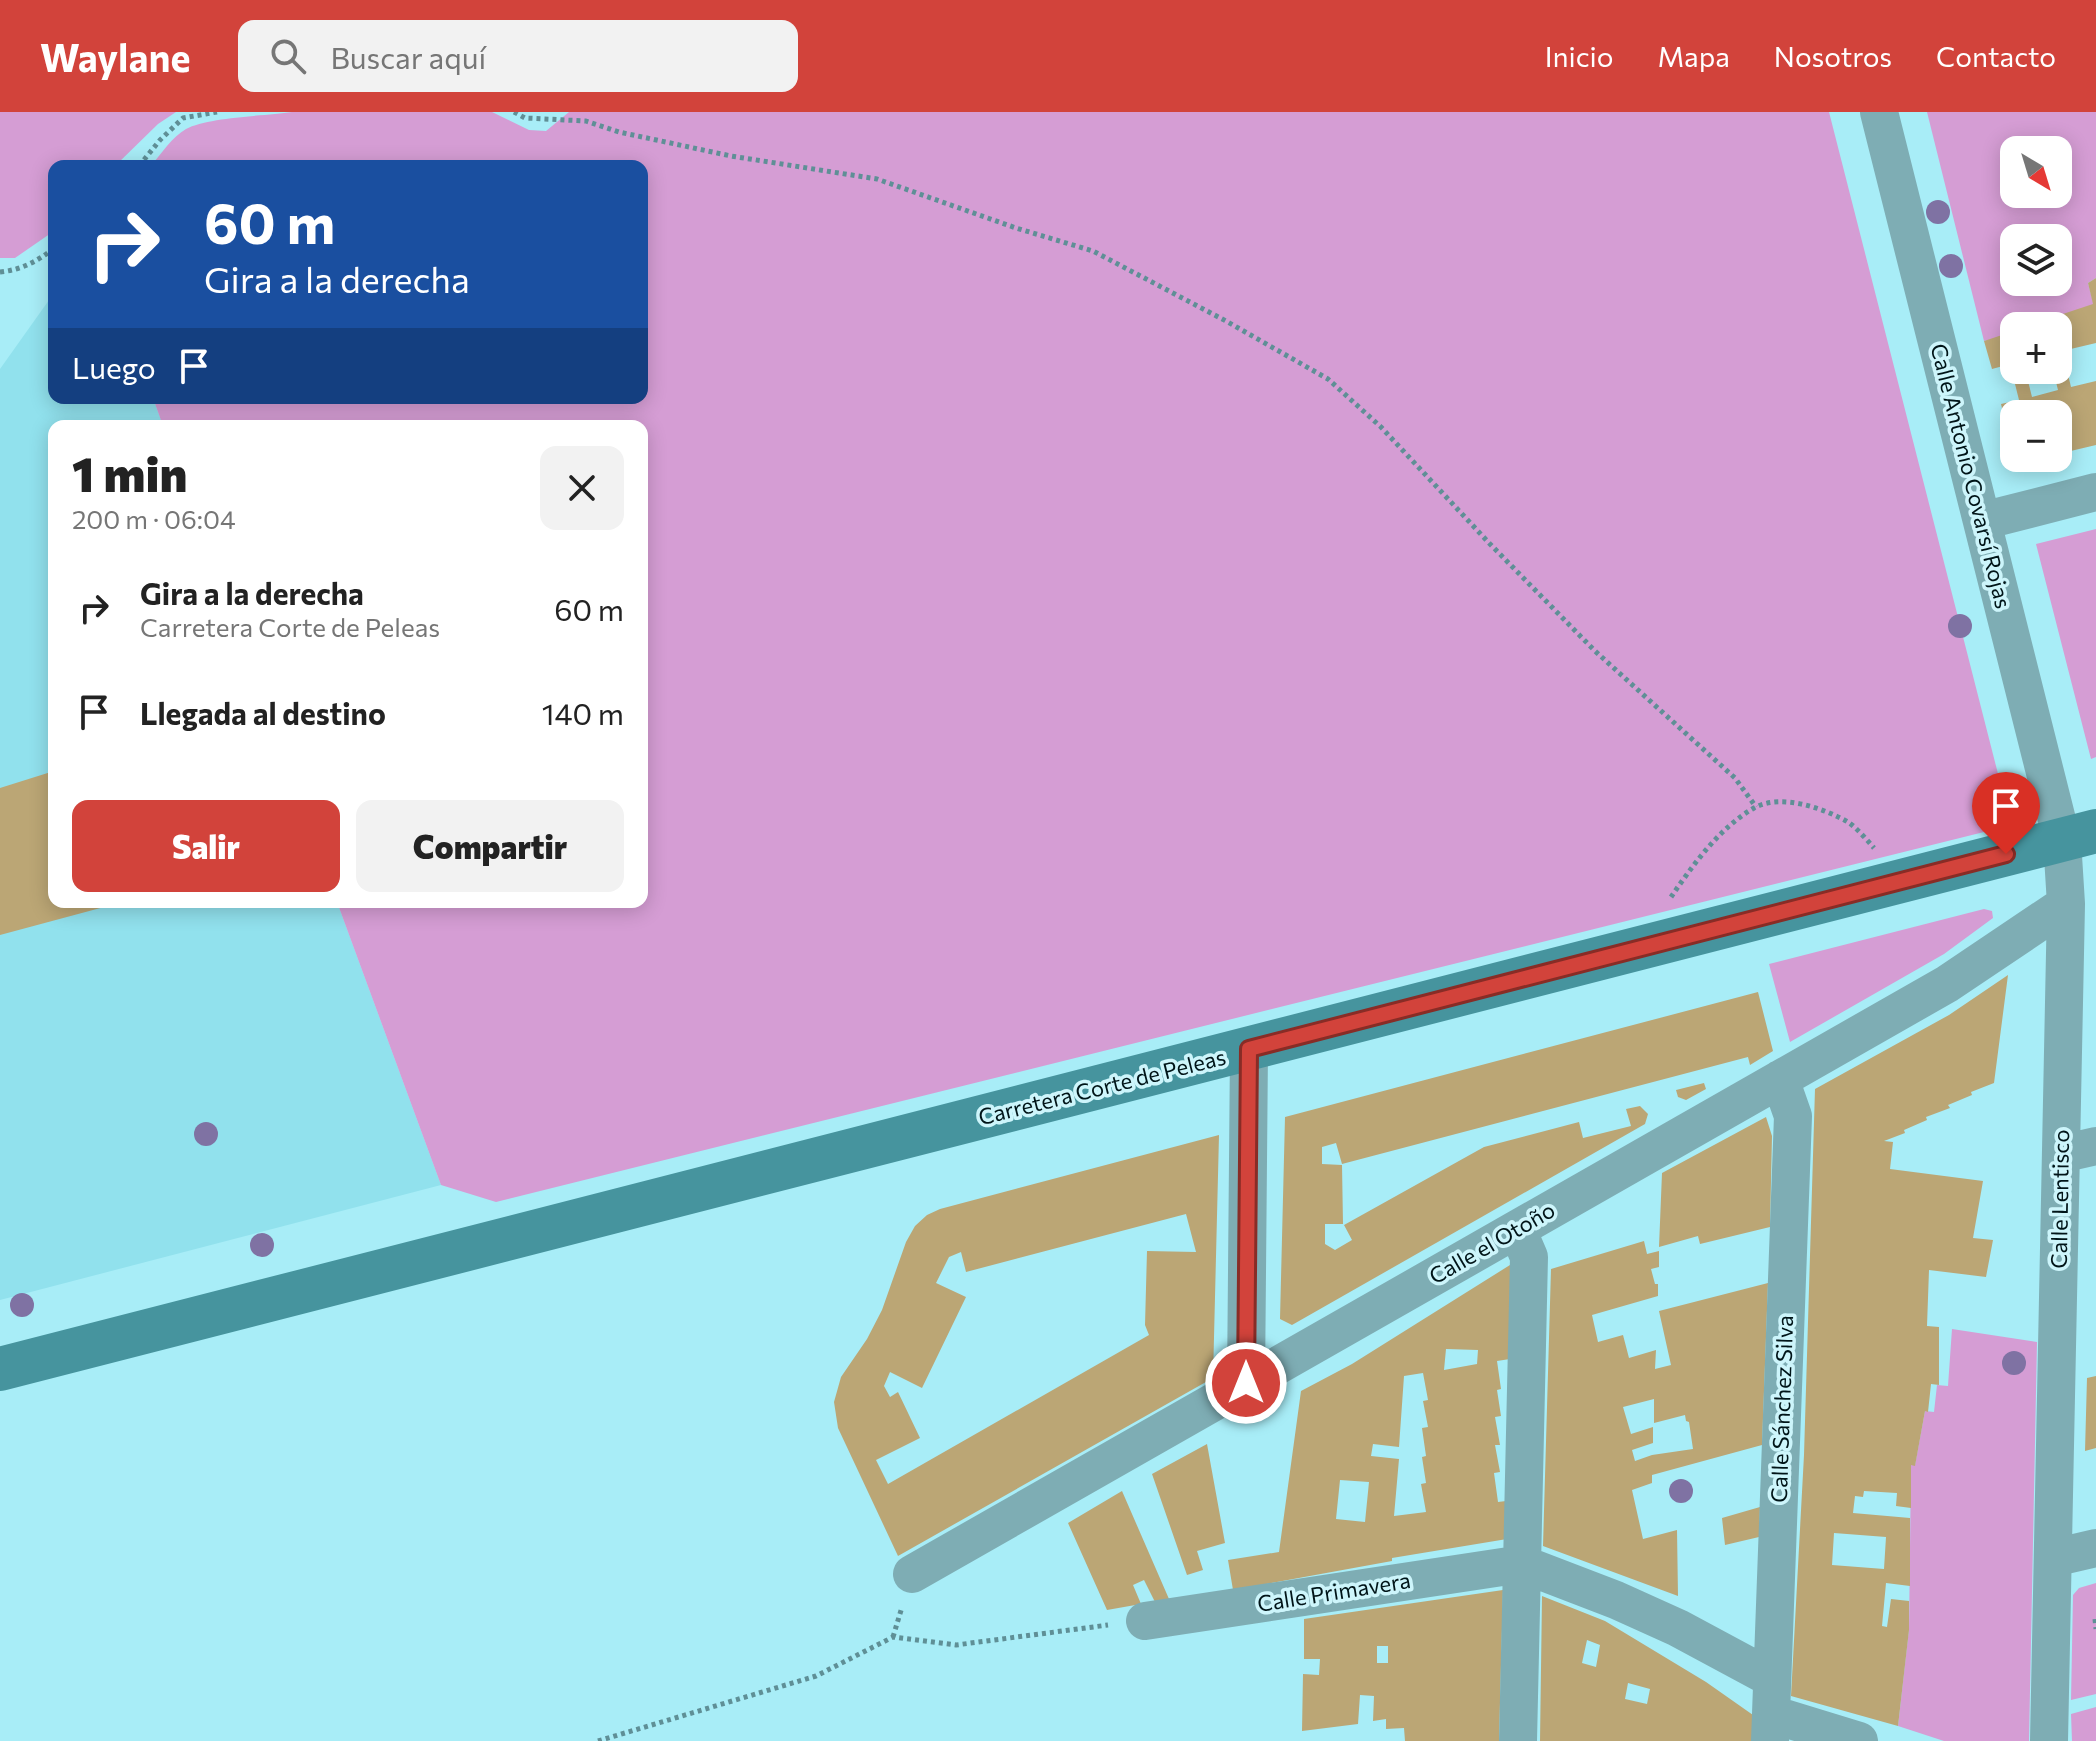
<!DOCTYPE html>
<html lang="es">
<meta charset="utf-8">
<style>
body{margin:0;font-family:Commissioner,sans-serif;background:#f2f2f2;color:#222;height:100vh;display:flex;flex-direction:column;font-size:30px;white-space:nowrap}
*{box-sizing:border-box;margin:0}
p{font-size:26px;color:#767676}
.icon{flex:none;width:44px;height:44px;fill:none;stroke:currentColor;stroke-width:2;stroke-linecap:round;stroke-linejoin:round}
.map{position:relative;flex:1;overflow:hidden}
.sheet{position:absolute;left:48px;top:308px;width:600px;height:488px;display:flex;flex-direction:column;background:#fff;border-radius:16px;box-shadow:0 4px 20px #0003}
.sheet>*{flex:none}
.hud{position:absolute;left:48px;top:48px;width:600px;height:244px;border-radius:16px;box-shadow:0 4px 20px #0003;background:#1a4fa0;color:#fff;overflow:hidden}
.needle{width:52px;rotate:142deg}
.controls{position:absolute;left:2000px;top:24px;display:grid;gap:16px}
.controls a{display:grid;place-items:center;width:72px;height:72px;border-radius:16px;background:#fff;box-shadow:0 4px 20px #0003;font-size:40px}
.pin{position:absolute;display:grid;place-items:center;width:68px;height:68px;color:#fff;margin:-82px -34px;border-radius:50% 50% 50% 0;rotate:-45deg;box-shadow:0 0 8px #0007}
.pin .icon{rotate:45deg}
.me{position:absolute;width:88px;margin:-44px;rotate:0deg;stroke-linejoin:round;filter:drop-shadow(0 0 6px #0008)}
.turn{display:flex;align-items:center;gap:28px;height:168px;padding:0 24px;font-size:36px}
.turn .icon{width:104px;height:104px;stroke-width:2.5}
.turn b{display:block;font-size:56px;line-height:68px}
.then{display:flex;align-items:center;height:76px;padding:0 24px;background:#0003;gap:16px;font-size:30px}
.round{display:grid;place-items:center;flex:none;width:84px;height:84px;border-radius:16px;background:#f2f2f2}
.overview{display:flex;align-items:center;justify-content:space-between;height:136px;padding:0 24px}
h1{font-size:48px;font-weight:800;line-height:60px}
.primary-button{display:flex;gap:16px;margin-top:auto;padding:16px 24px}
.primary-button a{flex:1;height:92px;border-radius:16px;background:#d2433b;color:#fff;font-size:32px;font-weight:800;line-height:92px;text-align:center}
.primary-button a+a{background:#f2f2f2;color:#222}
ul{padding:0;list-style:none}
li{display:flex;align-items:center;gap:24px;height:104px;padding:0 24px}
li div{flex:1}
li b{display:block;font-size:30px}
li em{font-style:normal}
header{display:flex;align-items:center;gap:48px;box-sizing:border-box;height:112px;padding:0 40px;background:#d2433b;color:#fff}
header strong{font-size:38px}
nav{display:flex;gap:44px;margin-inline-start:auto;font-size:28px}
.search{width:560px;height:72px;background:#f2f2f2;display:flex;align-items:center;gap:20px;box-sizing:border-box;padding:0 28px;border-radius:16px;color:#767676;font-size:30px}
.map>svg:first-child{display:block}
.built{fill:#91e1ed}
.green{fill:#d59dd4;fill-rule:evenodd}
.building{fill:#bba675;fill-rule:evenodd}
.lines{fill:none;stroke-linecap:round;stroke-linejoin:round}
.path{stroke:#5f8f96;stroke-width:5;stroke-dasharray:4 4;stroke-linecap:butt}
.street{stroke:#7eadb4;stroke-width:38}
.secondary{stroke:#46949e;stroke-width:44}
.tree{fill:#7f72a3}
.route-casing{stroke:#882c26;stroke-width:20}
.route{stroke:#d2433b;stroke-width:14}
.labels{text-anchor:middle;stroke-width:7;stroke-linejoin:round;paint-order:stroke}
.street-label{font-size:22px;fill:#001418;stroke:#cdf5fb}
</style>
<header>
<strong>Waylane</strong>
<div class="search"><svg class="icon" aria-label="search" viewBox="0 0 24 24"><circle cx="10" cy="10" r="6"/><path d="M15 15l6 6"/></svg>Buscar aquí</div>
<nav><a>Inicio</a><a>Mapa</a><a>Nosotros</a><a>Contacto</a></nav>
</header>
<div class="map">
<svg width="2096" height="1629" viewBox="0 0 2096 1629">
<rect width="100%" height="100%" fill="#a8edf7"/>
<!-- built -->
<path class="built" d="M54,181V286H153L163,314H54V790H337L441,1073L0,1188V257Z"/>
<!-- green -->
<path class="green" d="M0,0H176L158,12L115,54H54V119L15,146H0Z
M292,0H492L529,18L546,19L569,0H1829L2008,701L1988,719L496,1090L441,1073L337,790H642V314H163L153,286H642V54H151C161,42 172,25 186,17C208,5 266,4 292,0Z
M1927,0H2096V166L2088,171L2096,201L2044,214H2014V222L1984,229ZM2014,38H2058V82H2014ZM2014,126H2058V170H2014Z
M2096,417V645L2091,647L2036,432Z
M1984,797L1992,799L1993,806L1944,842L1790,930L1769,852Z
M1952,1217L2037,1230L2029,1629H1944L1898,1614L1909,1517L1911,1353H1915L1925,1299L1934,1300L1937,1273L1948,1274Z
M2096,1471V1582L2071,1588L2073,1483L2079,1476Z
M2096,1595V1629H2072L2071,1602Z"/>
<!-- building -->
<path class="building" d="M2096,166V231L2058,240V214L2030,213L2093,192L2088,171Z
M2014,219V251L1992,257L1984,229Z
M2065,250L2071,275L2096,269V333L2058,342V302H2014L2013,342L2001,292L2019,288L2013,264L2026,261L2032,285L2058,278L2053,258H2058V252Z
M54,659V790L119,791L0,823V676Z
M2008,863L1994,971L1971,980L1972,983L1948,993L1950,996L1926,1005L1927,1008L1904,1018L1905,1021L1884,1029L1893,1030L1890,1057L1983,1069L1973,1126L1993,1128L1986,1165L1929,1158L1927,1214L1939,1215V1273L1931,1272L1928,1300L1925,1299L1915,1354L1911,1353V1396L1896,1394L1897,1381L1864,1379L1863,1385L1855,1384L1853,1401L1910,1406V1474L1886,1471L1882,1514L1887,1515L1891,1487L1909,1489V1518L1898,1614L1791,1584L1804,1343L1815,977L1949,903ZM1834,1421L1886,1425L1884,1457L1832,1453Z
M1758,880L1773,939L1750,953L1748,945L1342,1052L1336,1031L1322,1035V1052L1342,1053L1343,1112H1325V1132L1335,1138L1352,1128L1344,1113L1484,1035L1579,1010L1583,1026L1631,1014L1626,997L1640,994L1648,1002L1645,1012L1292,1213L1280,1207L1285,1005Z
M1704,971L1706,977L1686,988L1678,985L1676,978Z
M1766,1005L1772,1024L1770,1115L1700,1132L1698,1124L1659,1135L1662,1061Z
M1219,1023L1213,1266L898,1444L838,1316L834,1290L841,1265L867,1227L882,1198L906,1130L915,1114L927,1103L940,1097ZM1186,1102L1196,1140L1147,1139L1145,1213L1149,1223L888,1372L876,1348L920,1326L898,1280L890,1285L884,1274L890,1260L922,1276L966,1185L936,1171L949,1145L961,1140L966,1160Z
M1644,1129L1647,1142L1659,1139V1155L1651,1157L1655,1172H1658V1184L1592,1203L1598,1230L1623,1223L1629,1246L1656,1238L1655,1257L1671,1253L1659,1199L1768,1171L1762,1333L1652,1363V1371L1632,1378L1643,1427L1677,1418L1678,1484L1543,1434L1551,1157ZM1654,1287V1311L1685,1303L1686,1309L1689,1310L1693,1337L1652,1343L1635,1349L1632,1338L1653,1331V1315L1631,1322L1623,1295Z
M1510,1153V1247L1497,1249L1501,1277L1497,1278L1501,1304L1495,1305L1500,1333H1495L1500,1360L1494,1361L1498,1390L1506,1389L1507,1427L1392,1446V1449L1233,1478L1228,1448L1279,1440L1301,1279L1352,1252ZM1446,1237L1478,1238L1477,1252L1444,1258ZM1423,1261L1428,1288L1423,1289L1428,1315L1422,1316L1426,1344L1422,1345L1426,1371L1421,1372L1426,1400L1394,1404L1399,1347L1371,1344L1373,1332L1399,1335L1404,1264ZM1340,1368L1369,1370L1365,1410L1336,1407Z
M2096,1264V1336L2085,1339L2087,1266Z
M1207,1332L1225,1431L1197,1439L1203,1458L1187,1463L1152,1362Z
M1122,1379L1169,1487L1155,1490L1144,1468L1133,1473L1141,1492L1107,1498L1068,1411Z
M1760,1395L1759,1425L1725,1433L1722,1406Z
M1503,1478L1499,1629H1405L1404,1616L1386,1617V1607L1373,1609L1374,1584L1360,1583L1358,1612L1302,1619L1303,1562L1319,1563L1320,1547H1304V1507ZM1377,1534H1388V1551H1377Z
M1542,1484L1605,1509L1706,1570L1753,1603L1752,1629H1540ZM1587,1528L1600,1533L1596,1555L1582,1551ZM1628,1571L1650,1577L1647,1592L1625,1587Z"/>
<g class="lines">
<!-- path -->
<path class="path" d="M514,0L525,6L586,9L619,20L731,44L877,67L1016,116L1093,139L1226,209L1328,267L1381,315L1490,432L1595,539L1735,666L1756,695
M139,54L160,28L183,6L217,0
M0,160C21,158 38,149 54,136
M1671,785C1693,753 1719,716 1754,696C1781,681 1823,696 1848,710C1857,716 1866,727 1874,736
M2095,1507L2096,1517
M893,1525L902,1495
M598,1629L816,1564L893,1525L956,1533L1108,1513"/>
<!-- street -->
<path class="street" d="M1879,0L2062,728L2066,792L2049,1629
M1982,409L2096,380
M2061,1042L2096,1034
M1517,1117L1529,1145L1518,1629
M1246,1271L1249,937
M2053,1446L2096,1436
M912,1462L1947,872L2066,792
M1145,1509L1522,1452L1616,1488L1678,1516L1771,1566
M1771,1602L1859,1629
M1770,1629L1793,1004L1780,967"/>
<!-- secondary -->
<path class="secondary" d="M0,1257L2096,719"/>
</g>
<!-- trees -->
<g class="tree">
<circle cx="1938" cy="100" r="12"/>
<circle cx="1951" cy="154" r="12"/>
<circle cx="1960" cy="514" r="12"/>
<circle cx="206" cy="1022" r="12"/>
<circle cx="262" cy="1133" r="12"/>
<circle cx="22" cy="1193" r="12"/>
<circle cx="2014" cy="1251" r="12"/>
<circle cx="1681" cy="1379" r="12"/>
</g>
<g class="lines">
<defs>
<path id="route" d="M1246,1271L1249,937L2006,742"/>
</defs>
<!-- route casing -->
<use href="#route" class="route-casing"/>
<!-- route -->
<use href="#route" class="route"/>
</g>
<g class="labels">
<!-- street labels -->
<g class="street-label">
<text transform="translate(1971 364) rotate(76)" y="8">Calle Antonio Covarsí Rojas</text>
<text transform="translate(1102 975) rotate(-14)" y="8">Carretera Corte de Peleas</text>
<text transform="translate(2060 1087) rotate(-89)" y="8">Calle Lentisco</text>
<text transform="translate(1492 1131) rotate(-30)" y="8">Calle el Otoño</text>
<text transform="translate(1782 1297) rotate(-88)" y="8">Calle Sánchez Silva</text>
<text transform="translate(1334 1480) rotate(-9)" y="8">Calle Primavera</text>
</g>
</g>
</svg>
<div class="controls">
<a><svg class="needle" viewBox="-14 -14 28 28"><path d="M0-13l5 13h-10z" fill="#e53935"/><path d="M0 13l5-13h-10z" fill="#767676"/></svg></a>
<a><svg class="icon" aria-label="layers" viewBox="0 0 24 24"><path d="M12 4l9 5-9 5-9-5zM3 14l9 5 9-5"/></svg></a>
<a>+</a>
<a>−</a>
</div>
<div class="pin" style="left:2006px;top:742px;background:#d93025"><svg class="icon" aria-label="arrive" viewBox="0 0 24 24"><path d="M6 21V4h12l-3 4 3 4H6"/></svg></div>
<svg class="me" style="left:1246px;top:1271px" viewBox="-20 -20 40 40"><circle r="17" fill="#d2433b" stroke="#fff" stroke-width="3"/><path d="M0-11L8 9 0 5-8 9z" fill="#fff"/></svg>
<div class="hud">
<div class="turn"><svg class="icon" aria-label="right" viewBox="0 0 24 24"><path d="M7 20v-9h11M14 6l5 5-5 5"/></svg><div><b>60 m</b>Gira a la derecha</div></div>
<div class="then">Luego<svg class="icon" aria-label="arrive" viewBox="0 0 24 24"><path d="M6 21V4h12l-3 4 3 4H6"/></svg></div>
</div>
<section class="sheet">
<div class="overview"><div><h1>1 min</h1><p>200 m · 06:04</p></div><a class="round"><svg class="icon" aria-label="close" viewBox="0 0 24 24"><path d="M6 6l12 12M18 6L6 18"/></svg></a></div>
<ul>
<li><svg class="icon" aria-label="right" viewBox="0 0 24 24"><path d="M7 20v-9h11M14 6l5 5-5 5"/></svg><div><b>Gira a la derecha</b><p>Carretera Corte de Peleas</p></div><em>60 m</em></li>
<li><svg class="icon" aria-label="arrive" viewBox="0 0 24 24"><path d="M6 21V4h12l-3 4 3 4H6"/></svg><div><b>Llegada al destino</b></div><em>140 m</em></li>
</ul>
<div class="primary-button"><a>Salir</a><a>Compartir</a></div>
</section>
</div>
